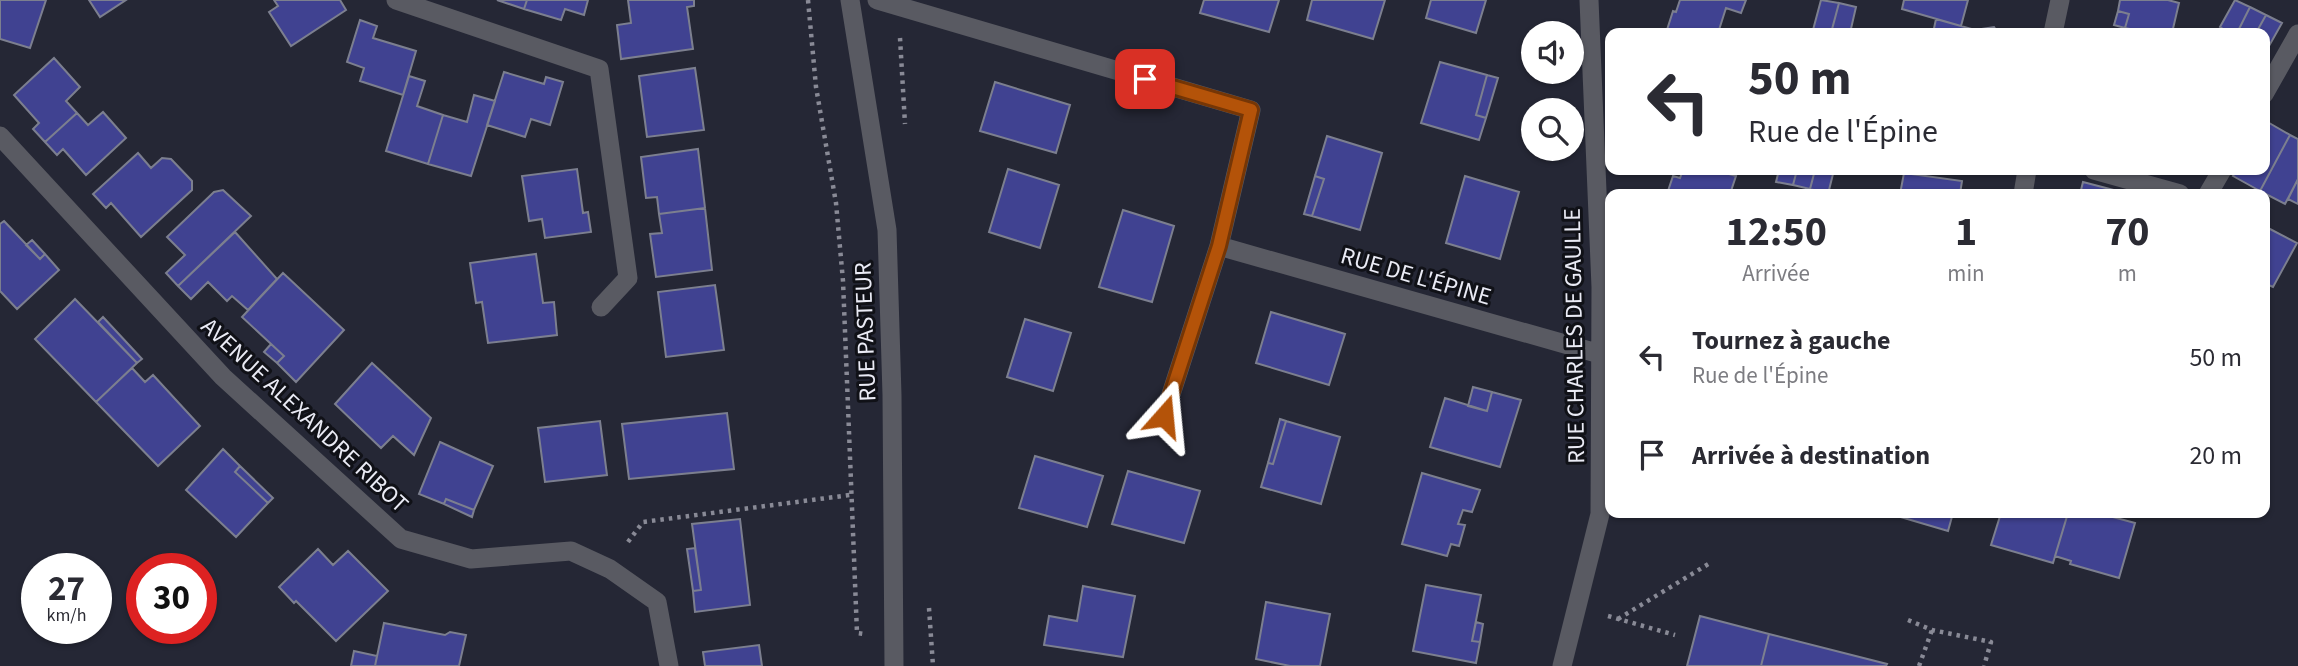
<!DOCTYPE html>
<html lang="fr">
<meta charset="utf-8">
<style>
body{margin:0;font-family:"Source Sans 3",sans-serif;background:#f7f7f7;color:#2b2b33;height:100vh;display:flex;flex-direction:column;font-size:26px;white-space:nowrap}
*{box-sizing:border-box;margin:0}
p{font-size:23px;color:#7c7c81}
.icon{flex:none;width:38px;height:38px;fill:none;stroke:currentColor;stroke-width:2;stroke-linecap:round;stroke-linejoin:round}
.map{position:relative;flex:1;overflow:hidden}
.side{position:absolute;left:1605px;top:189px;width:665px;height:329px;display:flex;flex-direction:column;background:#fff;border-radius:14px;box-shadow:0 2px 5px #0004}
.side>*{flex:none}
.hud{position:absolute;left:1605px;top:28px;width:665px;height:147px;border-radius:14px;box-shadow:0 2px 5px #0004;background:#fff;color:#2b2b33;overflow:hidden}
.tools{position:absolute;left:1521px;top:21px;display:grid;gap:14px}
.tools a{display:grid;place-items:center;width:63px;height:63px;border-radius:50%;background:#fff;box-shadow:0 2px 5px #0004;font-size:35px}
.speed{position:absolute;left:21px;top:553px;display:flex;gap:14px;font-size:35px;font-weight:700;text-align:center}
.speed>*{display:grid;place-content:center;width:91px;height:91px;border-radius:50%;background:#fff;box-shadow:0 2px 5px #0004;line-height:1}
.speed small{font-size:18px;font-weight:400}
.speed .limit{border:10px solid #d22;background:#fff;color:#111}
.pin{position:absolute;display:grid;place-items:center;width:60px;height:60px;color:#fff;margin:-30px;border-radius:14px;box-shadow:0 4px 10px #0006}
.me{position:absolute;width:77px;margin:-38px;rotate:18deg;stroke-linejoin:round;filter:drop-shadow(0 0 5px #0008)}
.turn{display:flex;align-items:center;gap:24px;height:147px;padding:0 28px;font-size:32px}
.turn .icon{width:91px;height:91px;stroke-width:2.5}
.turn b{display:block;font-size:49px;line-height:60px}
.eta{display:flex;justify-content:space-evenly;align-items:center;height:119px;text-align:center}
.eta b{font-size:42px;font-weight:700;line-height:49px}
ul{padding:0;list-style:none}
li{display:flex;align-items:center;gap:21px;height:98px;padding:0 28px}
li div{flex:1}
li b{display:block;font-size:26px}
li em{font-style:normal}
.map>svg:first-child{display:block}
.building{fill:#404291;stroke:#7c7f8f;stroke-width:2}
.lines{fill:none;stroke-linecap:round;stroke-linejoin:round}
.path{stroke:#898a96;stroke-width:4.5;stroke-dasharray:3.5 5;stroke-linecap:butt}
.minor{stroke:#595a62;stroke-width:19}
.tertiary{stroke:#595a62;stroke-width:19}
.route-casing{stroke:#753606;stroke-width:18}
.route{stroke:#b45309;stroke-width:12}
.labels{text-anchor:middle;stroke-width:6;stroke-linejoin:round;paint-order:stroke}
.street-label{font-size:24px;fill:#eaebf5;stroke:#101117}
</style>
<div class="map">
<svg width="2298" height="666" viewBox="0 0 2298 666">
<rect width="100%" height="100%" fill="#252735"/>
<!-- building -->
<path class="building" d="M0,0H46L30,48L0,39Z
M89,0H126L100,17Z
M274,0H340L346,10L291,46L269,12L278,6Z
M497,0H527L524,9Z
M527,0H588L584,15L565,9L561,20L524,9Z
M628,0H694V6L687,7L693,49L621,59L617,25L631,23Z
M1204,0H1279L1269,32L1200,13Z
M1312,0H1385L1373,39L1307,20Z
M1431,0H1486L1476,33L1426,18Z
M1680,0H1746L1741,13L1726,8L1718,33H1666L1673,11L1676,12Z
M1821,0L1839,3L1831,33L1813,30Z
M1904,0H1968L1961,26L1902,9Z
M2120,0H2168L2179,3L2172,33H2150L2125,28L2129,14L2118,11Z
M2235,0L2250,7L2237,33H2229L2220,27Z
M1839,3L1856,7L1850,33H1831Z
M2250,7L2266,15L2256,33H2237Z
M2118,11L2129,14L2125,28L2114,25Z
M2266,15L2282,23L2265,53L2264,33H2256Z
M1936,19L1975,30L1994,27L1998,33H1933Z
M360,20L377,26L373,38L416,51L403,95L360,81L364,68L347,62Z
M54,58L80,87L66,101L77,113L45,142L33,129L39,123L14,95Z
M1440,62L1487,75L1476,115L1486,118L1479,140L1421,123Z
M695,68L704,130L647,137L639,76Z
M504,72L544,84L546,77L563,82L550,125L531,119L525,137L487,125Z
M1487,75L1498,78L1486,118L1476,115Z
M409,76L425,81L417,106L443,115L428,164L386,151Z
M995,82L1070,105L1056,153L980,131Z
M474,95L495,101L471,176L428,164L443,115L467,122Z
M103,112L126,138L86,175L63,149L57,155L45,142L77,113L88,125Z
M2264,120L2290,135L2260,191L2233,176L2237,170H2264Z
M2290,135L2298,139V179L2285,204L2260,191Z
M1327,136L1382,153L1360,230L1312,216L1324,179L1315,176Z
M698,149L705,208L659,214L657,197L646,198L641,157Z
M138,153L151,168L162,158L171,159L192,181V190L141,237L111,203L106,208L93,194Z
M577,169L583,213L588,212L591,232L545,238L542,219L529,221L522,176Z
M1008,169L1059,185L1040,248L989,232Z
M1683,170H1715L1736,176L1730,194H1667L1673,176L1680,178Z
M1779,170H1797L1793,185L1776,182Z
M1797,170H1815L1810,189L1793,185Z
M1815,170H1834L1828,194L1810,189Z
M1904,173L1962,181L1960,194H1900Z
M1315,176L1324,179L1312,216L1304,214Z
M1465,176L1519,192L1500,259L1446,243Z
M2298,179V204L2288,199Z
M2083,182L2129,194H2080Z
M223,190L251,216L178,286L166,273L185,255L167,237L214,192Z
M705,208L712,270L656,277L650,234L662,233L659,214Z
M1123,210L1174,226L1152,302L1099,287Z
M4,221L40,259L45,254L59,270L17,309L0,291V224Z
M2268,228L2297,243L2273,287L2264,283V236Z
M235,232L277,279L248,310L232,296L227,301L208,282L191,299L178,286Z
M32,240L45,254L40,259L26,245Z
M536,254L543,303L554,302L557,335L488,343L482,302L476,303L470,263Z
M283,273L344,330L296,382L277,363L284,356L242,317Z
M715,285L724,350L666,357L658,292Z
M75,299L137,363L96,402L35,339Z
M1271,312L1345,334L1329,385L1256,363Z
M103,317L142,359L137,363L98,322Z
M1025,319L1071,333L1053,391L1007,377Z
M271,344L284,356L277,363L264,352Z
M372,363L431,418L414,455L393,436L381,448L335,404Z
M132,368L145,382L153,375L200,426L158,466L96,402Z
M1473,387L1492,392L1487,411L1468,406Z
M1492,392L1521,400L1500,467L1430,447L1445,398L1487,411Z
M727,413L734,469L629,479L622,424Z
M1280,419L1286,421L1273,464L1268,463Z
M600,421L607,475L545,482L538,428Z
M1286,421L1340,437L1321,504L1261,487L1268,463L1273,464Z
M440,442L493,466L474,510L446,499L444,504L419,494Z
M223,449L240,466L235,472L268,503L236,537L186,490Z
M1035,456L1103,476L1087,527L1019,508Z
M240,466L273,498L268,503L235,472Z
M1128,471L1200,491L1184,543L1112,524Z
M1422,473L1480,490L1472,512L1463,510L1458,524L1465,525L1459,546L1451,544L1447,556L1402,544Z
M446,499L474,510L472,517L444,504Z
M1887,513H1953L1948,531Z
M2001,513H2068L2053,563L1991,545Z
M2068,513H2098L2135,523L2119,578L2070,564L2071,561L2055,556Z
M740,519L750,605L695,612L693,591L701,590L692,524Z
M695,548L701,590L693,591L687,549Z
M318,549L333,565L348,551L388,591L336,641L296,601L294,603L279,587Z
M1426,585L1481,595L1472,641L1480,642L1476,663L1413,651Z
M1083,586L1135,596L1123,657L1044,645L1049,616L1077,621Z
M1266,602L1330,614L1320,666H1290L1256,659Z
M1700,616L1769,634L1761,666H1687Z
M1476,622L1483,624L1480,642L1472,641Z
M384,623L445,635L450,632L466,635L459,666H375Z
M1769,634L1887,664L1886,666H1761Z
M759,645L762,666H705L703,652Z
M354,651L377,656L375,666H351Z"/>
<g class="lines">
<!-- path -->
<path class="path" d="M808,0L816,87L836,203L843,281L857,633L864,634
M900,38L905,124
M628,542L643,522L850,495
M929,608L933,666
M1608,616L1675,635
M1618,619L1710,563
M1908,620L1932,630L1991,642L1984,666
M1919,666L1932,630"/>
<!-- minor -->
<path class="minor" d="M396,0L599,69L628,278L601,307
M877,0L1251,110L1219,246L1600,354
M2053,33L2060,0
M2264,94L2298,34
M0,136L223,377L401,539L471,559L571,551L610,569L657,602L669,666
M2094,170L2180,194
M2023,194L2027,170
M2208,194L2222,170
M1164,416L1219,246
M1562,666L1600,514L1601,287L1589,0"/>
<!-- tertiary -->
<path class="tertiary" d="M850,0L887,230L892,395L894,666"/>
</g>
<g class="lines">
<defs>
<path id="route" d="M1145,79L1251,110L1219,246L1164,416"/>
</defs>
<!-- route casing -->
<use href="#route" class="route-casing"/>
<!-- route -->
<use href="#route" class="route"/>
</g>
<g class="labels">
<!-- street labels -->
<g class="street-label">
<text transform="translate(1416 276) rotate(16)" y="8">RUE DE L'ÉPINE</text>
<text transform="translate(865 332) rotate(-92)" y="8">RUE PASTEUR</text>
<text transform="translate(1574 336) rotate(-91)" y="8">RUE CHARLES DE GAULLE</text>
<text transform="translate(305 415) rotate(43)" y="8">AVENUE ALEXANDRE RIBOT</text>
</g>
</g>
</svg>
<div class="tools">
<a><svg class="icon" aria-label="sound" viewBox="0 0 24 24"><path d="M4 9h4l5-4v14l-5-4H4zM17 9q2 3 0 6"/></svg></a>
<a><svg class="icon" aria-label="search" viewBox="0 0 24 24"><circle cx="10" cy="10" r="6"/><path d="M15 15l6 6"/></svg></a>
</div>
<div class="speed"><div>27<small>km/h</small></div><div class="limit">30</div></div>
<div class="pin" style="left:1145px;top:79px;background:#d93025"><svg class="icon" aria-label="arrive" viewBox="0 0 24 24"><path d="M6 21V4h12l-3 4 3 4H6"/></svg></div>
<svg class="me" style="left:1164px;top:416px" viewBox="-20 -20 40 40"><path d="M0-17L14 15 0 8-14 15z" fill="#b45309" stroke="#fff" stroke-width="4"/></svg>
<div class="hud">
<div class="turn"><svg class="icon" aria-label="left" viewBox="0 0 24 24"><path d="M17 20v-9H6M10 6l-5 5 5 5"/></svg><div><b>50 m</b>Rue de l'Épine</div></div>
</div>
<section class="side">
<div class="eta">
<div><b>12:50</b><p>Arrivée</p></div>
<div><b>1</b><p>min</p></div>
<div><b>70</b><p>m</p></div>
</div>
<ul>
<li><svg class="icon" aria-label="left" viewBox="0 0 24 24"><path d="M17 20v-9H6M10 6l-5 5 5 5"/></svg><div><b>Tournez à gauche</b><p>Rue de l'Épine</p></div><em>50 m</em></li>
<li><svg class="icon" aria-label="arrive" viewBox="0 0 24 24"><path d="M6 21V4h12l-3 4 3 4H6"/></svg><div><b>Arrivée à destination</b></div><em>20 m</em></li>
</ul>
</section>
</div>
